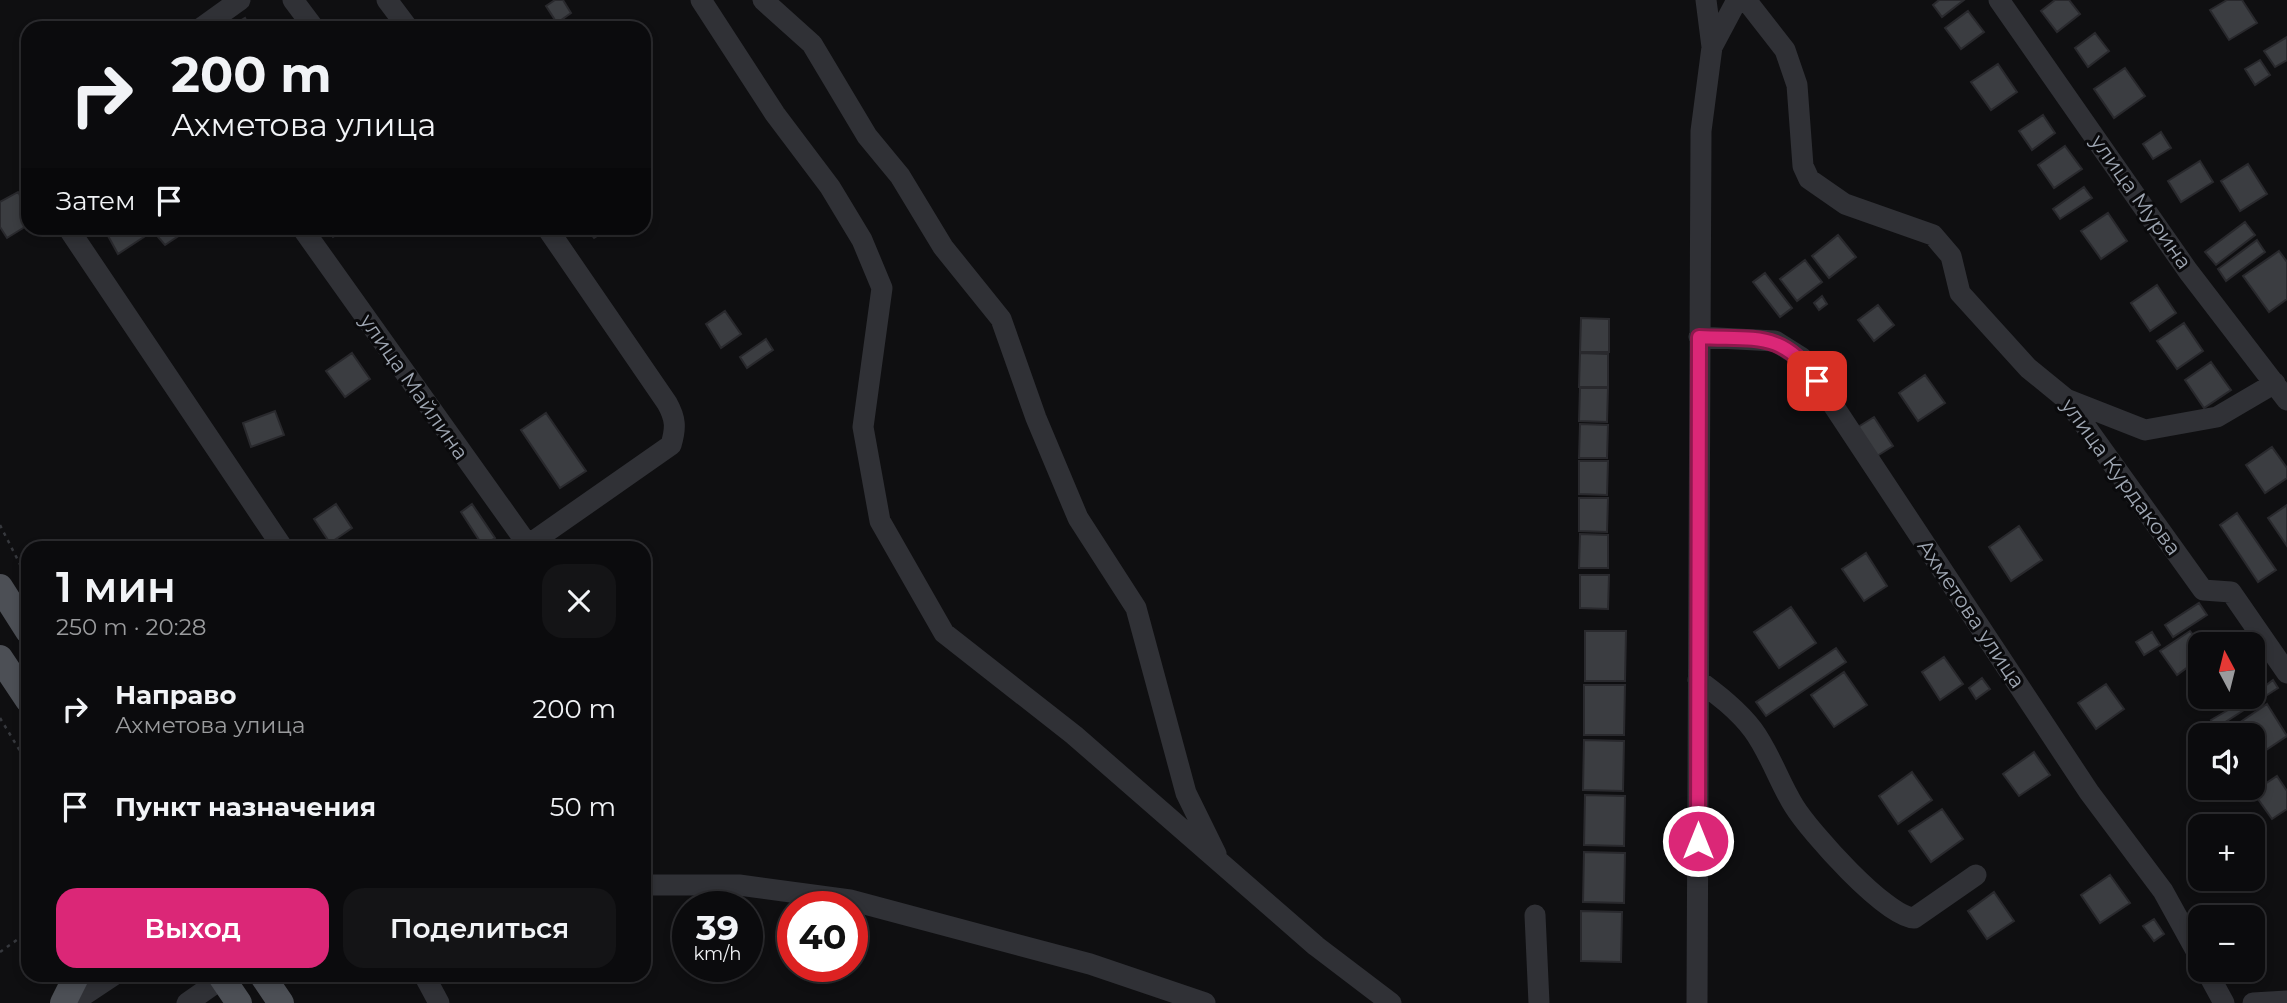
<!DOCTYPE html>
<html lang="ru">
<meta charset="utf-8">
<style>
body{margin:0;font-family:Montserrat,sans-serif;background:#141416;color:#f1f3f6;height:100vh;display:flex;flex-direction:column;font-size:26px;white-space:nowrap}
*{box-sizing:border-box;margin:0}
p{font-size:23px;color:#9a9b9d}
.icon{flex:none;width:38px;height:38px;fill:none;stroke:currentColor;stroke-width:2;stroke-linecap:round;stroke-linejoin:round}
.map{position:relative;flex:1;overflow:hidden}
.sheet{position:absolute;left:21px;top:541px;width:630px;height:441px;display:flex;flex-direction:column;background:#0b0b0d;border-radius:21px;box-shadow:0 4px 10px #0003,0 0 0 2px #2b2b2e}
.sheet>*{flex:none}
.top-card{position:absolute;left:21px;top:21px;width:630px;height:214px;border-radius:21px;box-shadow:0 4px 10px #0003,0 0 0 2px #2b2b2e;background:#0b0b0d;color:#f1f3f6;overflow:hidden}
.needle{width:46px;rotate:353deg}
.buttons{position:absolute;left:2188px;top:632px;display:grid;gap:14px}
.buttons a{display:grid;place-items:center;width:77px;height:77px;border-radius:14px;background:#0b0b0d;box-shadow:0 4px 10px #0003,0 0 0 2px #2b2b2e;font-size:35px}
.speed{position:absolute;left:672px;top:891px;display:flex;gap:14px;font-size:35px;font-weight:700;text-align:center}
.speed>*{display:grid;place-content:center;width:91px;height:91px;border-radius:50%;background:#0b0b0d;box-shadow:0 4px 10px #0003,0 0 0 2px #2b2b2e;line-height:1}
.speed small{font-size:18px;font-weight:400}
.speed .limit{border:10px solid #d22;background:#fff;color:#111}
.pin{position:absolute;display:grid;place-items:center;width:60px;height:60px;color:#fff;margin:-30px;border-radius:14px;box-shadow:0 4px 10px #0006}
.me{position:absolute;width:77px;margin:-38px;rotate:0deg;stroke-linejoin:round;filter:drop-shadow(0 0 5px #0008)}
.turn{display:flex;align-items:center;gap:24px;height:147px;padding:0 35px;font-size:32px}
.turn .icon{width:91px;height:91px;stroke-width:2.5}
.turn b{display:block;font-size:49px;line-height:60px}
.then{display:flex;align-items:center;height:66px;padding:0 35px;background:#0003;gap:14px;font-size:26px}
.round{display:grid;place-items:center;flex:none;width:74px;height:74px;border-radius:21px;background:#141416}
.overview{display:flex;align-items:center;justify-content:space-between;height:119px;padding:0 35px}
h1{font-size:42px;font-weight:600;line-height:52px}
.cta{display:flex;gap:14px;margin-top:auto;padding:14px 35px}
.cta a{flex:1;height:80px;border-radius:21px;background:#db2777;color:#fff;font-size:28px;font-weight:600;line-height:80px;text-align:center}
.cta a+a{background:#141416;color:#f1f3f6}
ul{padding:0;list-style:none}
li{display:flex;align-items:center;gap:21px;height:98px;padding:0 35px}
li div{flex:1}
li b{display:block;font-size:26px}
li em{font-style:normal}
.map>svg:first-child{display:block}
.building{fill:#3b3d41;stroke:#29292d;stroke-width:2}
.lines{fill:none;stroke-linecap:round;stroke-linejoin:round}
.path{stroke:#36383d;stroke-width:2.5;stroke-dasharray:3.5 5;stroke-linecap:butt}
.minor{stroke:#303136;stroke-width:21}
.major{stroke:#4c4f55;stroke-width:26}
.route-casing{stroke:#8e194d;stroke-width:18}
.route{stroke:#db2777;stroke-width:12}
.labels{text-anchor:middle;stroke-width:6;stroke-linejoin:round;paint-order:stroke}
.street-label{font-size:21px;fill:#9fa7b3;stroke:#0a0a0c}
</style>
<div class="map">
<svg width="2287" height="1003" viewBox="0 0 2287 1003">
<rect width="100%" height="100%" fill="#0f0f11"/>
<!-- building -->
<path class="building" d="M555,0H563L571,13L557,23L546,6Z
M1939,0H1964L1942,17L1933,5Z
M2055,0H2069L2080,14L2057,32L2041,11Z
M2227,0H2242L2257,23L2229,40L2210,10Z
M1968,11L1984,32L1961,49L1945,28Z
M245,18L250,28H228Z
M2095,33L2109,51L2088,67L2075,48Z
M2287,37V60L2275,67L2264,51Z
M2260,60L2270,75L2255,85L2245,69Z
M1998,64L2017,92L1991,110L1971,82Z
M2125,68L2145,96L2114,118L2094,89Z
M2043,115L2055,133L2032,150L2019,131Z
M2161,132L2171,148L2153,159L2143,144Z
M2065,146L2082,169L2054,188L2038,165Z
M2200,161L2213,182L2181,202L2168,181Z
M2248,164L2267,194L2240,211L2221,181Z
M2084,187L2092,198L2060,219L2053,209Z
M18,192L28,209V225L7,238L0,227V202Z
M2108,213L2127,241L2101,259L2081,231Z
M2245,222L2255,235L2216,265L2205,252Z
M116,228H179L183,233L165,245L153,231L118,254L107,234Z
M327,228H345L346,229L333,237Z
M587,228H610L594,238Z
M1838,235L1856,257L1829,278L1812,256Z
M2257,240L2265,252L2226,281L2218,269Z
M2279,251L2287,262V299L2269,312L2243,276Z
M1805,260L1822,282L1797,301L1780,279Z
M1765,273L1792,308L1780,317L1753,282Z
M2157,285L2176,313L2150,331L2131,303Z
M1822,296L1827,304L1819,310L1814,303Z
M1878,305L1894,325L1874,341L1858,320Z
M725,311L741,334L721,348L706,324Z
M1581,318L1609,319V352H1580Z
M2184,323L2203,351L2177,369L2157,341Z
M766,339L773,350L747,368L740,357Z
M352,353L370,379L345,397L326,371Z
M1580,353L1608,354V387H1579Z
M2211,362L2231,390L2204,408L2185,380Z
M1925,375L1945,403L1918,421L1899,393Z
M1580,388H1608L1607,422L1579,421Z
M275,411L284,435L251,447L243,423Z
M546,413L586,471L560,488L521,430Z
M1874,417L1893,446L1877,456L1858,427Z
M1580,424L1608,425L1607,458H1579Z
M2272,447L2287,468V478L2265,493L2246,465Z
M1579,461H1608L1607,495L1579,494Z
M1579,498H1608L1607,532L1579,531Z
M336,504L352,528L330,543L314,519Z
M472,504L495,538L483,546L461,512Z
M2287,505V546L2268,518Z
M2237,513L2276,570L2258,582L2220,525Z
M2019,526L2042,560L2011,581L1989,547Z
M1580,534L1608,535V568H1579Z
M1866,553L1887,586L1864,601L1842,569Z
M1580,575H1609L1608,609L1580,608Z
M2199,603L2207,615L2173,637L2165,625Z
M1791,607L1816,643L1779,668L1754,632Z
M1585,631H1626L1625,681H1585Z
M2190,631L2200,644V658L2177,675L2160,651Z
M2152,632L2160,645L2144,655L2136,642Z
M1836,648L1846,662L1766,716L1756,702Z
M1944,657L1963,684L1940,700L1922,672Z
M1844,672L1867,705L1834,727L1811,695Z
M1982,678L1990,689L1976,699L1969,688Z
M2273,680L2278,688L2216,728L2211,720L2252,696Z
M2106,684L2124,709L2096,729L2078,703Z
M1584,685H1625L1624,735H1584Z
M2267,704L2287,736L2260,754L2252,742V735H2247L2239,723Z
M1584,740L1624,741L1623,791L1583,790Z
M2034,752L2050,775L2019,796L2003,774Z
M1912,772L1932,800L1898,824L1879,796Z
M2277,776L2287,791V809L2272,819L2253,792Z
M1585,795L1625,796L1624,846L1584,845Z
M1942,809L1963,839L1931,862L1909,831Z
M1584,852L1625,853L1624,903L1583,902Z
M2110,875L2130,903L2100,923L2081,895Z
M1994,892L2014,921L1987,939L1968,911Z
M1581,911L1622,912L1621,962L1581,961Z
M2154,919L2164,934L2154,941L2143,926Z"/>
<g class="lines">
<!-- path -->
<path class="path" d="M0,525L28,580
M0,718L28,764
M0,952L28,932"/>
<!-- minor -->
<path class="minor" d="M293,0L314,28
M387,0L408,28
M701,0L775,114L830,187L862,240L882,288L863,427L880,521L944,633L1074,735L1316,946L1391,1003
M763,0L812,44L867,136L900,176L943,247L1001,319L1036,418L1078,518L1136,608L1186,793L1216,854
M1706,0L1712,47
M1746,0L1785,50L1797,85L1803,166L1809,179L1845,204L1933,235L1951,256L1960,293L2028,368L2066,399L2203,590L2231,592L2287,673
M1999,0L2188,271L2287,400
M201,28L240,0
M68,228L283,548
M302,228L528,545
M1699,337L1775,341L1802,358L2089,792L2163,891L2200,958
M2066,399L2145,430L2217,417L2275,383
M530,548L528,545L671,445C676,428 676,419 667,403L547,228
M1698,680C1718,695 1738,710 1753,730C1770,753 1779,782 1794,806C1810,832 1886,917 1914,918L1976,875
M644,885H739L850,900L1090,964L1205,1003
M1535,915L1539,1003
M2206,970L2224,1003
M424,975L439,1003
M72,1003L114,975
M187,1003L227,975
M1697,1003L1701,131L1712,47L1737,0
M2253,1003L2287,1001"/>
<!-- major -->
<path class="major" d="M0,587L28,631
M0,658L28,700
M220,975L239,1003
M262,975L281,1003
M63,1003L77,975"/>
</g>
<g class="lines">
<defs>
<path id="route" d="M1698,841L1699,337C1755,340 1783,330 1817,381"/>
</defs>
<!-- route casing -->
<use href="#route" class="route-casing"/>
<!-- route -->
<use href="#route" class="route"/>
</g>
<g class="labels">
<!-- street labels -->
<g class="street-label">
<text transform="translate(2141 202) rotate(55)" y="7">улица Мурина</text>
<text transform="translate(414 387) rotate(55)" y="7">улица Майлина</text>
<text transform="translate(2121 477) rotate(54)" y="7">улица Курдакова</text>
<text transform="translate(1971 614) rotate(56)" y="7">Ахметова улица</text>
</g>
</g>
</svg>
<div class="buttons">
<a><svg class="needle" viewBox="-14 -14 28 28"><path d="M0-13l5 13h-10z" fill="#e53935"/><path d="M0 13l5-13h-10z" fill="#9a9b9d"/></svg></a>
<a><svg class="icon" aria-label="sound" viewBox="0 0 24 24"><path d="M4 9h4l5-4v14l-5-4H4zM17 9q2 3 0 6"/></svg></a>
<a>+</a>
<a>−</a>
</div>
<div class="speed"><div>39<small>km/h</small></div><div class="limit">40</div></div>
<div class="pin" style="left:1817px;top:381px;background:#d93025"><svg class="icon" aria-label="arrive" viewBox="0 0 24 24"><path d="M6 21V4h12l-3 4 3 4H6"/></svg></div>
<svg class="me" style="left:1698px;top:841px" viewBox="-20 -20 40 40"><circle r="17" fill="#db2777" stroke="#fff" stroke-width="3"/><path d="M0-11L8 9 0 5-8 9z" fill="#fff"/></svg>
<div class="top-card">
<div class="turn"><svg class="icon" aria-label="right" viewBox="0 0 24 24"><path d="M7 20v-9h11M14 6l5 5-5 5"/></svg><div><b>200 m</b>Ахметова улица</div></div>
<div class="then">Затем<svg class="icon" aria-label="arrive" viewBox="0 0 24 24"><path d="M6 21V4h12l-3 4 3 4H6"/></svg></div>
</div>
<section class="sheet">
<div class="overview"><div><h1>1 мин</h1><p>250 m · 20:28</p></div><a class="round"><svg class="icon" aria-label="close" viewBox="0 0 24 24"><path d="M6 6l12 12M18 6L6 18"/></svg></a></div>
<ul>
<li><svg class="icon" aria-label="right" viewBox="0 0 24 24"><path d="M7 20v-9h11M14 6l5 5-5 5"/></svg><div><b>Направо</b><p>Ахметова улица</p></div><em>200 m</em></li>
<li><svg class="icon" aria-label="arrive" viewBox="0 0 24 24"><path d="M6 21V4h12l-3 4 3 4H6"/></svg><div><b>Пункт назначения</b></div><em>50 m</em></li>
</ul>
<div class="cta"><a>Выход</a><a>Поделиться</a></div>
</section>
</div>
